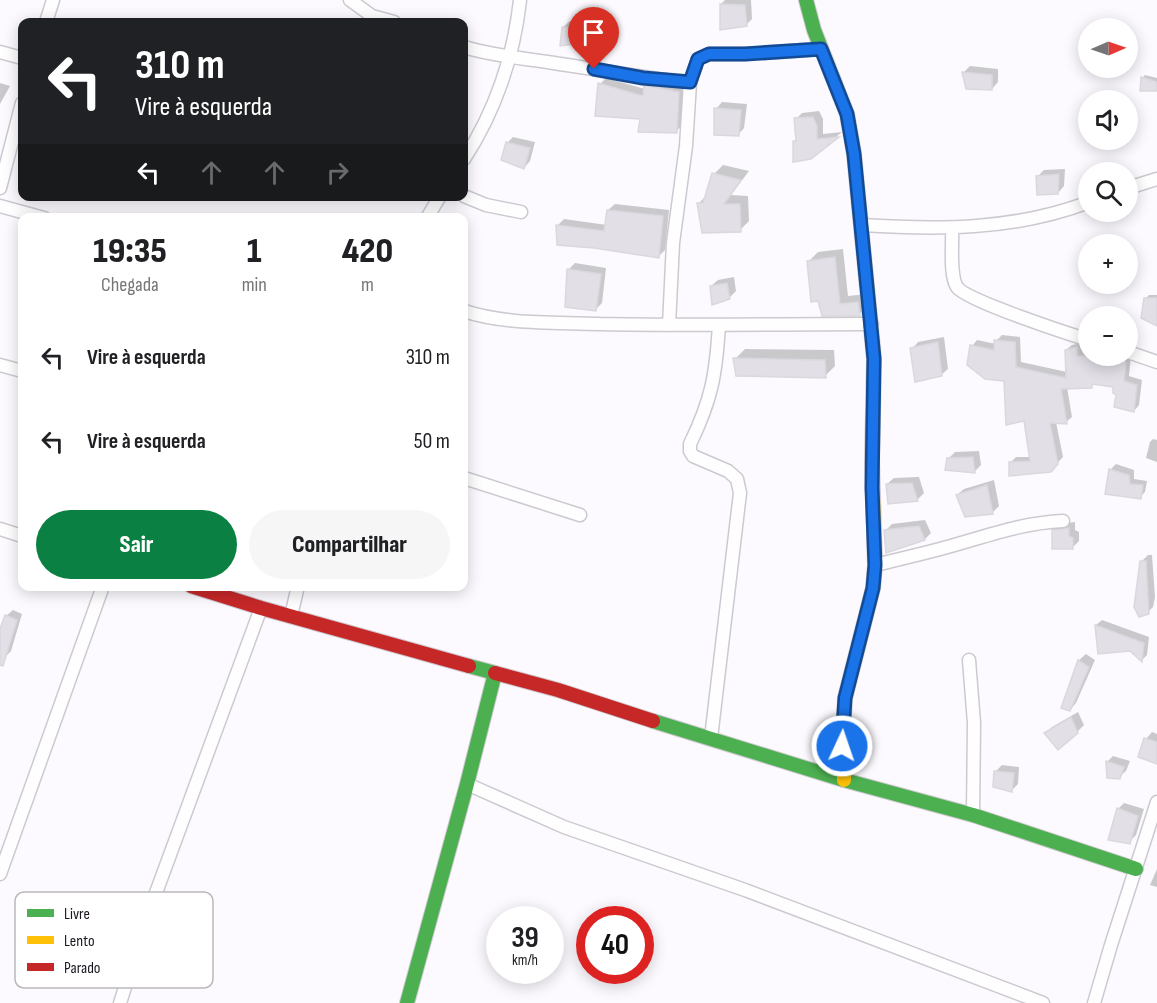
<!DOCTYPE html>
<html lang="pt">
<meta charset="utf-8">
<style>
body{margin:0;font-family:"Sofia Sans Condensed",sans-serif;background:#f6f6f6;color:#202124;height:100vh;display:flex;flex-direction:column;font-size:22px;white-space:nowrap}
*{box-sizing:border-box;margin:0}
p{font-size:20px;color:#757577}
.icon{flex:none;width:33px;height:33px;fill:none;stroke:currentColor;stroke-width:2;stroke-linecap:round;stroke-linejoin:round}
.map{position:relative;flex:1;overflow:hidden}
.side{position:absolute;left:18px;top:213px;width:450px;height:378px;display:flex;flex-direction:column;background:#fff;border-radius:12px;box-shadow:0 3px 15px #0003}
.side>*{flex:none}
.banner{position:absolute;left:18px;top:18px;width:450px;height:183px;border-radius:12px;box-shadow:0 3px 15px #0003;background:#202124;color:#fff;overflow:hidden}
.needle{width:39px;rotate:88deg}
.tools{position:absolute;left:1078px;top:18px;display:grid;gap:12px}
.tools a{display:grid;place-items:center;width:60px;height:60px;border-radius:50%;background:#fff;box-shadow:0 3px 15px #0003;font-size:30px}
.speed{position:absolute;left:486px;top:906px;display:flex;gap:12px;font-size:30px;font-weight:700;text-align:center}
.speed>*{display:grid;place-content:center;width:78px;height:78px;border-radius:50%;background:#fff;box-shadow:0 3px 15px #0003;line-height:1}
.speed small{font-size:15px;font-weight:400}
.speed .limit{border:9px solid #d22;background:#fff;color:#111}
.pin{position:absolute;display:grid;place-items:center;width:51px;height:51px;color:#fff;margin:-62px -26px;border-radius:50% 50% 50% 0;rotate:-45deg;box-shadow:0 0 6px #0007}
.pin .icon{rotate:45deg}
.me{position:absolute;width:66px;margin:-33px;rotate:3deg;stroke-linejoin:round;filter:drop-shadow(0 0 4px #0008)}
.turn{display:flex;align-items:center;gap:21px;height:126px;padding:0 18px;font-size:27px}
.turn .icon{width:78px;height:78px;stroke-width:2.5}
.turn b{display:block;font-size:42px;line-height:51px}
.lanes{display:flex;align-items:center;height:57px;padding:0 18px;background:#0003;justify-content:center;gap:30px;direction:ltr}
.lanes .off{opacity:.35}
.eta{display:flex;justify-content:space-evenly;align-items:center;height:102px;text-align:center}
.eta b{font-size:36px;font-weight:800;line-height:42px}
.primary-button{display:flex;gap:12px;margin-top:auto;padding:12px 18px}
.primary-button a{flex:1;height:69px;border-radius:36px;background:#0b8043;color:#fff;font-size:24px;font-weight:800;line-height:69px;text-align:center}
.primary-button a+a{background:#f6f6f6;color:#202124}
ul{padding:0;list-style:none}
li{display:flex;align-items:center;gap:18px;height:84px;padding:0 18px}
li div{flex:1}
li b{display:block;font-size:22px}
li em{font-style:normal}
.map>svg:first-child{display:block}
.shadow{fill:#0003}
.building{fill:#e2dfe7;stroke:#dad7de;stroke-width:1.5}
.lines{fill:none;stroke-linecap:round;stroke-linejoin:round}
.street-casing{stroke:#cdc9d0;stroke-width:15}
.fast-casing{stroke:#cdc9d0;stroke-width:16}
.slow-casing{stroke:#cdc9d0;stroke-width:16}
.jam-casing{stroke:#cdc9d0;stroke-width:16}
.street{stroke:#fffeff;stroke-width:12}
.fast{stroke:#4caf50;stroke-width:14}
.slow{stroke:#ffc107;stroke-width:14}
.jam{stroke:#c62828;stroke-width:14}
.route-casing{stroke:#114b97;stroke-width:15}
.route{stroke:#1a73e8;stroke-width:10}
.key{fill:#fff;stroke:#bab8bc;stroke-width:1.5}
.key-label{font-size:16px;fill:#19141e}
</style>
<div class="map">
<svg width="1157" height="1003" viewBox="0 0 1157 1003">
<rect width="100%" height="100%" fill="#fcfafe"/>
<!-- shadow -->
<path class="shadow" d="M725,0H751L752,19L746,25L721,4Z
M570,21L586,22L581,36L575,43L563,27Z
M970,66L998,69V82L992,89L964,72Z
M1145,75L1157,78V89L1142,78Z
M606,78L645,89L651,80L684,86L683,125L676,131L642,118L600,84Z
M0,83L10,86L0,104Z
M1098,98H1120L1119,100H1095Z
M722,102L747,104L744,128L738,135L716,109Z
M819,111L823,119V134L842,132L811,158L794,142L797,139L796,119L802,113Z
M513,137L535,142L530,161L524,168L507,143Z
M723,165L749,171L731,195L748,196L749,221L740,230L699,203L707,195L714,174Z
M1065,169L1064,186L1058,193L1038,176L1044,170Z
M615,204L669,210L665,250L659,256L594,246L558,244V225L564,219L607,225L608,210Z
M843,249L848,296L867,294L868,306L859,314H823L809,261L818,252Z
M575,263L606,268L602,303L596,309L568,270Z
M734,277L736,291L729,298L711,286L718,280Z
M1149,295H1157V323L1145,299Z
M1002,335L1020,337L1021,362L1067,372L1066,350L1072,345L1082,343V348L1089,349V356H1131L1129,376L1142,380L1139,405L1134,411L1117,394L1115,386L1094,383L1091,386L1067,387L1072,417L1066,422H1056L1063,457L1050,471L1010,463L1016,457H1031L1026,419L1006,379L972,346L977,340L996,344V341Z
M944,337L948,369L941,375L912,349L918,342Z
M745,349L834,350L835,366L825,376L735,359Z
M1153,439L1157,440V462L1146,458L1150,442Z
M979,451L981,465L974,472L948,459L955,452Z
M1116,464L1134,470V479L1147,481L1145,492L1140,497L1107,492L1111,469Z
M919,477L924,493L917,500L887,484L894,478Z
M994,480L999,506L992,513L957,495L964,489Z
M925,520L931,533L925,539L887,551L886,530L892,524Z
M1075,522V530L1079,532V541L1073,547L1054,531L1060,524Z
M1148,555H1152L1155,597L1153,607L1147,613L1141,562Z
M13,610L22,614L11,651L5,657L0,655V634L6,616Z
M1102,620L1149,637L1147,655L1142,660L1130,649L1099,652L1096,625Z
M1086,654L1095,660L1076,703L1070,710L1063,707L1079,660Z
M1078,712L1084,725L1077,732L1046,733L1052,727Z
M1152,732L1157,734V761L1146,739Z
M1113,756L1130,761L1126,771L1119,777L1107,762Z
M1002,765L1019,767L1018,784L1012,790L996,771Z
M1124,803L1144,809L1136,835L1129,842L1118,809Z
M1157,869V887L1150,885Z"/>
<!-- building -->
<path class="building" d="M720,4L745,5L747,26L720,30Z
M562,27L581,28L575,44L560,46Z
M962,72L992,75V90L966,89Z
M1141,77L1157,82V91H1140Z
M598,83L643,96L644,85L679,92L677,133L638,132L640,119L595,116Z
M714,108L741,110L739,136L714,135Z
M813,117L817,126V139L839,137L811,159L793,162V141H796L794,118Z
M506,142L530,148L524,169L501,160Z
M712,173L741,180L724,204H740L741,232L702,233L697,203H703Z
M1059,174L1058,194L1037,195L1036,176Z
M607,210L663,216L659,258L594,248L557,245L556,225L604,231Z
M835,257L840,304L858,302L860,316H822L818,301L811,302L807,261Z
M567,269L601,274L596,311L565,307Z
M727,283L730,299L712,305L710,286Z
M1144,298H1157V326L1141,318Z
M994,340L1015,342L1016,367L1066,378L1065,350L1077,347V356H1117L1126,362L1124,381L1137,385L1134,412L1114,407L1116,395L1113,393V387L1092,384V388L1061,389L1067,424L1050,423L1058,464L1051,472L1009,476V462L1030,461L1024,421L1006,425L1004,381L985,379L967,365L970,345L994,350Z
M938,342L942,376L915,382L910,348Z
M733,358L825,360L826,378L736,376Z
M973,457L975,473L945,470L947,458Z
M1109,469L1129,475L1130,484L1143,485L1141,499L1105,494Z
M912,483L918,501L888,504L886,484Z
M987,485L993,514L965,517L956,495Z
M919,526L925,540L886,553L884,530Z
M1069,528V536L1073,538V549H1052V530Z
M1140,561H1146L1149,614L1139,617L1134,607Z
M5,615L17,620L3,666L0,665V629Z
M1095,625L1144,643L1142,662L1130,651L1098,654Z
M1078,660L1089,667L1070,711L1061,708Z
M1071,717L1078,733L1058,750L1044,733Z
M1144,738L1157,742V764L1138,757Z
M1106,761L1124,767L1120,779L1107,778Z
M994,771L1014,773L1012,792L993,787Z
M1117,808L1138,816L1130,844L1108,840Z"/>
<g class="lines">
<defs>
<path id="street" d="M350,0L372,16L394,22
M46,22L53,0
M464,47C493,56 523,58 554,63C599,70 645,78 690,83
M0,52L22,58
M464,159C495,112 514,56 520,0
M0,188L22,103
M1128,188L1157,179
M464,196L486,205L521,212
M0,206L44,218
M427,218L440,196
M862,225C939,230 1016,230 1089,202
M952,228C953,242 949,275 957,287C965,300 1069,334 1089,340
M464,311C507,325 555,322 600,324C691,326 781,324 872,324
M669,325L673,243L686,146L690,83L698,59L709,54H745L821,49
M1128,352L1157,362
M0,365L22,371
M464,478L580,515
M0,529L22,536
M875,565C900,559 926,553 951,546C990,535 1022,523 1063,521
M291,616L298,586
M969,660L974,723L973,815
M711,738L740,493L737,479L728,471L693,456L690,451V444C712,399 716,374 719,325
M467,784L564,827L745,890L1043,1003
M0,874L103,586
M120,1003L150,909L261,608
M1094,1003L1111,945L1157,802"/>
<path id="fast" d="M806,0L814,30L847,114L854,154L874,359L872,461
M653,721L844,780L973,815L1136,869
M407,1003L467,784L495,673L469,666"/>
<path id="slow" d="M844,780L843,733L845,698L873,588L875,565L872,461"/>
<path id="jam" d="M191,586L261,608L469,666
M495,673L558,690L653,721"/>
</defs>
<!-- street casing -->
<use href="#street" class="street-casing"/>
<!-- fast casing -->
<use href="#fast" class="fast-casing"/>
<!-- slow casing -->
<use href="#slow" class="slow-casing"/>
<!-- jam casing -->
<use href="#jam" class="jam-casing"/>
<!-- street -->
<use href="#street" class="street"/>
<!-- fast -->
<use href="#fast" class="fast"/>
<!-- slow -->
<use href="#slow" class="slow"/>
<!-- jam -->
<use href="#jam" class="jam"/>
</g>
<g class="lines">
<defs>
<path id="route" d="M594,69L643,78L690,82L698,59L709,54H745L821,49L847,114L854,154L874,359L872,488L875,565L873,588L845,698L842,746"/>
</defs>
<!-- route casing -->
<use href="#route" class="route-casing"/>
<!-- route -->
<use href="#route" class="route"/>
</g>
<!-- legend -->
<rect x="15" y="892" width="198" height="96" rx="9" class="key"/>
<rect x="27" y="909" width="27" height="8" fill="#4caf50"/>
<rect x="27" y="936" width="27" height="8" fill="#ffc107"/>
<rect x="27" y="963" width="27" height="8" fill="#c62828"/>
<g class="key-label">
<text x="64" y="919">Livre</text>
<text x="64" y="946">Lento</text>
<text x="64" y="973">Parado</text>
</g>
</svg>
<div class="tools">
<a><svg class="needle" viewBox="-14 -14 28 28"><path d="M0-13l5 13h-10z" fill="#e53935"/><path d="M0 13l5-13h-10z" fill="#757577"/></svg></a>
<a><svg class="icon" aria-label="sound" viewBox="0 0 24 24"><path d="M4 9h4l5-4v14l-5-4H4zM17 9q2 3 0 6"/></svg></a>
<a><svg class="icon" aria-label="search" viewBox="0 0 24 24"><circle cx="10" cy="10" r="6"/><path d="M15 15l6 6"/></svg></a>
<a>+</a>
<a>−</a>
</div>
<div class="speed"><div>39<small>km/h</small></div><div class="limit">40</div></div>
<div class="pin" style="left:594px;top:69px;background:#d93025"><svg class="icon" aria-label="arrive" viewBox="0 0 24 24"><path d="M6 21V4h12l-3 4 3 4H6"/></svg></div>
<svg class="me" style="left:842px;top:746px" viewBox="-20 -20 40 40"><circle r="17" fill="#1a73e8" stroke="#fff" stroke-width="3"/><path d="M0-11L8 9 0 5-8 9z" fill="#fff"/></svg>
<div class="banner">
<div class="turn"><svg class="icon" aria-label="left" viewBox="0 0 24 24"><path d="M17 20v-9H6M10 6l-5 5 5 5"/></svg><div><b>310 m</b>Vire à esquerda</div></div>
<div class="lanes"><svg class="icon" aria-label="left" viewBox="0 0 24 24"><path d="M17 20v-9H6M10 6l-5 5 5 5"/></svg><svg class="icon off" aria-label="ahead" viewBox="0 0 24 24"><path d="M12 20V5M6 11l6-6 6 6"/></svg><svg class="icon off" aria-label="ahead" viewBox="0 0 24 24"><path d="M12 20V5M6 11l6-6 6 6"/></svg><svg class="icon off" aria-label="right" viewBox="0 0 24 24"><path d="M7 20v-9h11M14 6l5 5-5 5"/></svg></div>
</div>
<section class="side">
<div class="eta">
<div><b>19:35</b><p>Chegada</p></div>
<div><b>1</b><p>min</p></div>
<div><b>420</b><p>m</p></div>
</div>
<ul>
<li><svg class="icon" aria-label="left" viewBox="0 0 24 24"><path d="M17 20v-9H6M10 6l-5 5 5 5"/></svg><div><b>Vire à esquerda</b></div><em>310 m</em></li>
<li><svg class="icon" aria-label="left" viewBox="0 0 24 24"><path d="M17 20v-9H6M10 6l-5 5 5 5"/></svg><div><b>Vire à esquerda</b></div><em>50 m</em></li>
</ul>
<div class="primary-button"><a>Sair</a><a>Compartilhar</a></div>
</section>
</div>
